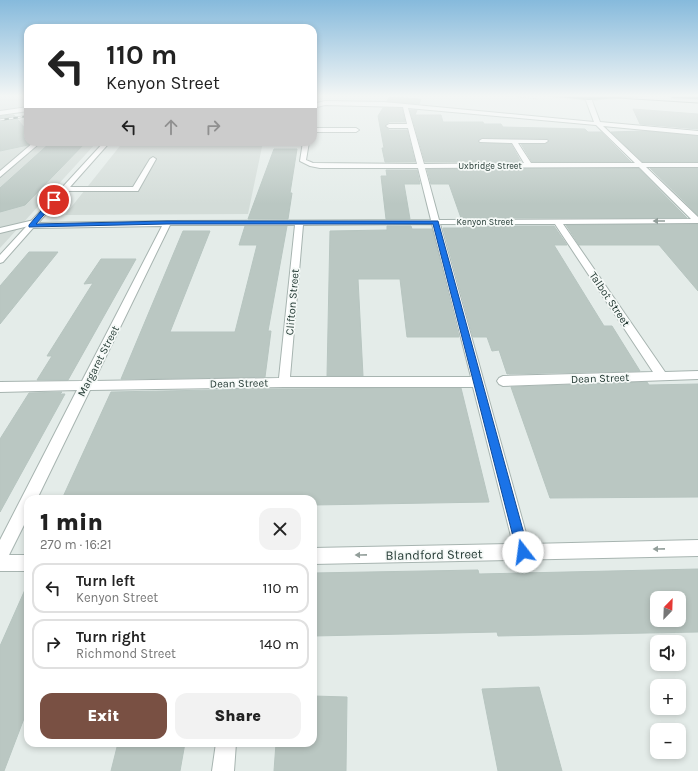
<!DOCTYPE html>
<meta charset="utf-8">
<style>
body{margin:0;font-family:Karla,sans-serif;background:#f2f2f2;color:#222;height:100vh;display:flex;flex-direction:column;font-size:15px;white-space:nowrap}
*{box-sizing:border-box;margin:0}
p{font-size:13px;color:#767676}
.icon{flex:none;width:22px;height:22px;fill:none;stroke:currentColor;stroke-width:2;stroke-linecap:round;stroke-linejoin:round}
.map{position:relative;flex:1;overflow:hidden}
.details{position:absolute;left:24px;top:495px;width:293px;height:252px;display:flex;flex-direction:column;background:#fff;border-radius:12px;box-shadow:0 2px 6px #0003}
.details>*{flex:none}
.top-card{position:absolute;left:24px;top:24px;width:293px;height:122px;border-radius:12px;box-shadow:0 2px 6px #0003;background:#fff;color:#222;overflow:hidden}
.needle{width:26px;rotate:23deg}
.buttons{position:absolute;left:650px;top:591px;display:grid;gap:8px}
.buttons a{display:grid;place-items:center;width:36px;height:36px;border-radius:8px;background:#fff;box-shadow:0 2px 6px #0003;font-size:20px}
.pin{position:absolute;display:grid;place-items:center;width:34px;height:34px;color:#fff;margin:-17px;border:2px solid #fff;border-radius:50%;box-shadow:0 1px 4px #0007}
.me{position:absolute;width:44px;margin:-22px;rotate:345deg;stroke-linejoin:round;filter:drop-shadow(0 0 3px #0008)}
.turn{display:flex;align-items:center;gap:14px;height:84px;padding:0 16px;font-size:18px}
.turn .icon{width:52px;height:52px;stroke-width:2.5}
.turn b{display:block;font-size:28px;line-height:34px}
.lanes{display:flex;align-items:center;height:38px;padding:0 16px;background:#0003;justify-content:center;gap:20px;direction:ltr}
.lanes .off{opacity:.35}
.round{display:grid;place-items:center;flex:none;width:42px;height:42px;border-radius:12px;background:#f2f2f2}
.summary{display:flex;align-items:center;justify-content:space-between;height:68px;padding:0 16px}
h1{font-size:24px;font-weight:800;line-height:30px}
.button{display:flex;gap:8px;margin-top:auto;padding:8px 16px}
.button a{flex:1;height:46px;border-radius:12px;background:#795043;color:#fff;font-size:16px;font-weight:800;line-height:46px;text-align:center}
.button a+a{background:#f2f2f2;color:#222}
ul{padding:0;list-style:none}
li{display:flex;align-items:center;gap:12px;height:50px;margin:0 8px 6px;padding:0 8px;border:2px solid #e0e0e0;border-radius:12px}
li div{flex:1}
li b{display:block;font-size:15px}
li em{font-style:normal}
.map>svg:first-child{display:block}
.built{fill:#d3dcd8}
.building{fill:#bac7c2;stroke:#b7c5c0;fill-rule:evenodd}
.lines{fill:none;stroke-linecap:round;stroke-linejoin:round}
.service-casing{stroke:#a7b4b0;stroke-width:2}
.minor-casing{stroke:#a7b4b0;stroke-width:2}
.trunk-casing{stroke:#c2c8c7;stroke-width:2}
.path{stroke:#88aca1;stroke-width:1;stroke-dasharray:1 1.5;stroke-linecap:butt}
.service{fill:#fff;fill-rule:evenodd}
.minor{fill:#fff;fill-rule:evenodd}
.trunk{fill:#518176;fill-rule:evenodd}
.tram{stroke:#607771;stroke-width:1}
.rail-casing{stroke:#607771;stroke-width:2}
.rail{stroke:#f5f9f7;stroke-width:1.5;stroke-dasharray:4.5;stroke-linecap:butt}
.oneway{fill:#929e9a}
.route{fill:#1a73e8;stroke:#114b97}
.labels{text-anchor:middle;stroke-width:3.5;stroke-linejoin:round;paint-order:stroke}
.far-street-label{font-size:9px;fill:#263c36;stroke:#f5f9f7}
.street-label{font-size:11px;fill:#263c36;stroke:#f5f9f7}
.near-street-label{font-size:13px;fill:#263c36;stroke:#f5f9f7}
</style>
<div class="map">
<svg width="698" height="771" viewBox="0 0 698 771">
<rect width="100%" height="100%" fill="#e4ece9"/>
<!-- built -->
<path class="built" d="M0,96H28V112L0,116Z
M28,119V142H97L0,248V123Z
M123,142H263L248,214L65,215Z"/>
<!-- building -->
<path class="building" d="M389,97L421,99L419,104L387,101Z
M383,108H402L405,122H389L385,126L389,130H407L415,162H385L382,148H384L378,116Z
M633,109L698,114V129L640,124Z
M410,110H417L415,115H441L443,122H483L484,124H501L503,127L585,129L588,132H601L631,162H532L521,144H545L549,141L548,139L482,138L478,141L479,143L511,144L521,162H425Z
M14,115L28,132V142H32L28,145L0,151V116Z
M643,131L698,136V162H643L611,132Z
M51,142H86L25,205L0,212V188Z
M274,149H297L290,193H292L288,219H248Z
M638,168L687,218H461L449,184H431L427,169Z
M650,168H698V215Z
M386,170H417L420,184H404L410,219H386L381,176H387Z
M698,224V291L659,245H579L566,225Z
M245,226H287L268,331H271L265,377L121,379L183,231H210L170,332H235L257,245H239Z
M387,226H411L412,229H432L459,337H407L400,279H358L363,376H327L330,231L387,230Z
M463,226H554L567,245H554L604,326H612L640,371L507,374L499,350L492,351L487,337H473L443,228H464Z
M29,252H58L0,324V286Z
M101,259H136L68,380H37L52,356H47L93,283L84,284Z
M647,382L649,385L698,384V497L550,498L511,387Z
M461,388L489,502L313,505V499H62L111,392L263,389Z
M62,392L60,394H65L0,512V439L29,393Z
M698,569V632L498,636L497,632L313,636V573L478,570L479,574ZM657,598H679V620H657Z
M28,583V708L4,771H0V646Z
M539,687L562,771H498L482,689Z
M313,696L347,697L346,771H274L276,743H313Z
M118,743H185L180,771H111Z"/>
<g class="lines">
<defs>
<path id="service" d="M28,107V111L0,115V111Z
M313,128H356L359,130L356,132H313Z
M34,142H41L0,177V171Z
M153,157L156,159L138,191H64L60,189L64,187H133L150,159Z
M34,220H37V224L0,233V228Z"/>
<path id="minor" d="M588,96L591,98L600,122L698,131V135L603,126L642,163H698V167H646L698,217V223L563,224L665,372L698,371V379L503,386L499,384L497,381L499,378L503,376L653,372L555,224H440L529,544L698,540V556L313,564V548L513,544L473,387H284L90,390L37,499H28V517L9,555H28V571H0V540L77,390L0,392V382L82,381L162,226L33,228L3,262L0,263V255L104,142H110L38,223L167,221L431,220L418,168H320L310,166L300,161L303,142H309L306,160L313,163L417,164L408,128H389L386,126L389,124H407L403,107L325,105L313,108V104L325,101L384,102L594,122L585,98ZM408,108L596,125L635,163H531L518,143H545L548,141L547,140L482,139L479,141L480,142L512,143L524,163L424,164ZM639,167L691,219L439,220L425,168ZM432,224L471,377H290L303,225ZM170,225H295L279,378L94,381Z
M216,743H236L234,771H212Z"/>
<path id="trunk" d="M550,96H646L588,100Z
M670,96H698V99L672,98Z"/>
</defs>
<!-- service casing -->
<use href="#service" class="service-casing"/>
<!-- minor casing -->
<use href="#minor" class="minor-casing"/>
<!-- trunk casing -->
<use href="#trunk" class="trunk-casing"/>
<!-- path -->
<path class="path" d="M508,96L538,99"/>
<!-- service -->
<use href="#service" class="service"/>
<!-- minor -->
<use href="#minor" class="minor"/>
<!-- trunk -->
<use href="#trunk" class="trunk"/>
<!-- tram -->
<path class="tram" d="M586,96L698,103"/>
<defs>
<path id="rail" d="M0,120L28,116"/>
</defs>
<!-- rail casing -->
<use href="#rail" class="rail-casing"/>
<!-- rail -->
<use href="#rail" class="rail"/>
</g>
<!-- one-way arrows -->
<defs><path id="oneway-solid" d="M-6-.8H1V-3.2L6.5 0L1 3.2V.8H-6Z"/></defs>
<g class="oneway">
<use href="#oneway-solid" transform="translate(659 221) rotate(180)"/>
<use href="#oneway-solid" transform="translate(659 549) rotate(179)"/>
<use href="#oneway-solid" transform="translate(361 555) rotate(179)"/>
</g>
<!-- sky -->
<linearGradient id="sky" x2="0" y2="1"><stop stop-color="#86badc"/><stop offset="0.47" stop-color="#f3f6f5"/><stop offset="1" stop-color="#f3f6f5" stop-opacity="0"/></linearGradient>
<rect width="698" height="204" fill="url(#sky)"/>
<!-- route -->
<path class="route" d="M52,198L57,200L36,224L167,221H438L529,552L527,556L523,558L518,556L517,552L433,224H167L29,227V225Z"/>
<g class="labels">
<!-- far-street labels -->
<g class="far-street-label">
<text x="490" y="169">Uxbridge Street</text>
<text x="485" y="225">Kenyon Street</text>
</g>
<!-- street labels -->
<g class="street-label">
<text transform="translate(610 299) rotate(56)" y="4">Talbot Street</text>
<text transform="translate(292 302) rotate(-85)" y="4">Clifton Street</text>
<text transform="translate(98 361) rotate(-63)" y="4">Margaret Street</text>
<text transform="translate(600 378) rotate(-2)" y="4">Dean Street</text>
<text transform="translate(239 383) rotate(-1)" y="4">Dean Street</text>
</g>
<!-- near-street labels -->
<g class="near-street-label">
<text transform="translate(434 554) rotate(-1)" y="5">Blandford Street</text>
</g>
</g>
</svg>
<div class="buttons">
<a><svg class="needle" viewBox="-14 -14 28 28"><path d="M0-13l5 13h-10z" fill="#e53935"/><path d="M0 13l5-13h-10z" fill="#767676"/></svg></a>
<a><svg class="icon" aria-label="sound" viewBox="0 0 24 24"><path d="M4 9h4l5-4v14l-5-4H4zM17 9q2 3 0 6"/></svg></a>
<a>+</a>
<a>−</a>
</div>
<div class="pin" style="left:54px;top:200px;background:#d93025"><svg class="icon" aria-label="arrive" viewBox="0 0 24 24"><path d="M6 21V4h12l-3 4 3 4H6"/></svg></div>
<svg class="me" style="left:523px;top:552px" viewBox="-20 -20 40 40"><circle r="19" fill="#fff"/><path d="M0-13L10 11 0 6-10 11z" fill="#1a73e8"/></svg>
<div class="top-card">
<div class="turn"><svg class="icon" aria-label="left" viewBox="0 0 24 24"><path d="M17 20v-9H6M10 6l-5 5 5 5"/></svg><div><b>110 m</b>Kenyon Street</div></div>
<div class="lanes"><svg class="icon" aria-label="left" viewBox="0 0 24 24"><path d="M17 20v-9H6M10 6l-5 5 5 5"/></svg><svg class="icon off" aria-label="ahead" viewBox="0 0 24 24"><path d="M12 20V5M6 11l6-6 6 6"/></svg><svg class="icon off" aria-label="right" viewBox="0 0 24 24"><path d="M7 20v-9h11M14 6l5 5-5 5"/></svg></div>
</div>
<section class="details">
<div class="summary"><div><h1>1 min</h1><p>270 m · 16:21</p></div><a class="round"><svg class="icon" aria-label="close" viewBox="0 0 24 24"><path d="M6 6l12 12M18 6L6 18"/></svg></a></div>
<ul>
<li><svg class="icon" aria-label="left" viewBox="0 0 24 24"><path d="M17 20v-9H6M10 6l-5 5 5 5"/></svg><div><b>Turn left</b><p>Kenyon Street</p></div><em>110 m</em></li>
<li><svg class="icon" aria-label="right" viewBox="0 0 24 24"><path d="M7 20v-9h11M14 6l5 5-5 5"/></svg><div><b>Turn right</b><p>Richmond Street</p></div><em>140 m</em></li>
</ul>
<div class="button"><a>Exit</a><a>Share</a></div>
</section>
</div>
